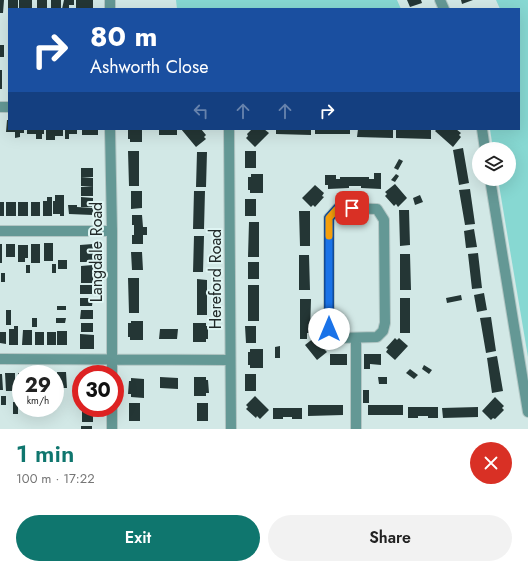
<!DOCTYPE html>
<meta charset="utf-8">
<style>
body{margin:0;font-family:Jost,sans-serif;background:#f2f2f2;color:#222;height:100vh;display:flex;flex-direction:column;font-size:15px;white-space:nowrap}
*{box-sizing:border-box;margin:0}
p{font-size:13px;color:#767676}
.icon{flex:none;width:22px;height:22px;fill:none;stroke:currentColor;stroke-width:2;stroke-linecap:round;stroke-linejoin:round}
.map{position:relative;height:429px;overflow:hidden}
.side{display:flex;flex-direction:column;background:#fff;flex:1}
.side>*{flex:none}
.guide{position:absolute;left:8px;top:8px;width:512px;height:122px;border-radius:0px;box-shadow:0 4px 16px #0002;background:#1a4fa0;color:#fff;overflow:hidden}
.tools{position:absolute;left:472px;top:142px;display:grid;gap:8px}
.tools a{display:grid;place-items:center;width:44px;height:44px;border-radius:50%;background:#fff;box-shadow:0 4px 16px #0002;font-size:20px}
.speed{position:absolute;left:12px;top:365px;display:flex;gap:8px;font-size:20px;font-weight:700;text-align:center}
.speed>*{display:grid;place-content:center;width:52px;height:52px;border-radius:50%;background:#fff;box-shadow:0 4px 16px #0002;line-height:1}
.speed small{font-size:10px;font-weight:400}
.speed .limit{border:6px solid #d22;background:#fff;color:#111}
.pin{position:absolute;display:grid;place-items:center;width:34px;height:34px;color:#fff;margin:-17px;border-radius:8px;box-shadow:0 2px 6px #0006}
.me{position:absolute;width:44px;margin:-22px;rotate:0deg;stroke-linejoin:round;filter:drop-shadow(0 0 3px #0008)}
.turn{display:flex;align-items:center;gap:14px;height:84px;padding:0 16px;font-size:18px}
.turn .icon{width:52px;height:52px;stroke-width:2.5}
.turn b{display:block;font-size:28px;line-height:34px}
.lanes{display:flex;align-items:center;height:38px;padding:0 16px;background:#0003;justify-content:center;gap:20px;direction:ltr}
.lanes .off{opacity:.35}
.round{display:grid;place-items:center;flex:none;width:42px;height:42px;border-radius:21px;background:#f2f2f2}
.head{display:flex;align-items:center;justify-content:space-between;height:68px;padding:0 16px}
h1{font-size:24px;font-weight:600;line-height:30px;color:#0f766e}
.button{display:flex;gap:8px;margin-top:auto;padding:8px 16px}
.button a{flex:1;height:46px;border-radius:24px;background:#0f766e;color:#fff;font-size:16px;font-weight:600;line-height:46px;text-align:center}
.button a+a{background:#f2f2f2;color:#222}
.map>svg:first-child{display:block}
.green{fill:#87d8d2}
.building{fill:#243635}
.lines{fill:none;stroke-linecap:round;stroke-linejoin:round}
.minor-casing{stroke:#b2c6c4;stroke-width:12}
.minor{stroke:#649895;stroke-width:10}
.route-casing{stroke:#114b97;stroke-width:10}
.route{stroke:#1a73e8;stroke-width:7}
.slow{stroke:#f59e0b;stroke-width:7}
.labels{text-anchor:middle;stroke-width:4;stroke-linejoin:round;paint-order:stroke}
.street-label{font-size:16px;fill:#212928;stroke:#dff5f3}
</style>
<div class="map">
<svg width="528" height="429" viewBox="0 0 528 429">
<rect width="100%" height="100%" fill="#d2e8e6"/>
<!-- green -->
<path class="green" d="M176,0H397L401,9H177Z
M496,0H528V357L498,179H509V149H493L490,129H519V9H500Z"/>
<!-- building -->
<path class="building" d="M0,0H4L3,13H0Z
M8,0H18V9H8Z
M19,0H32V9H19Z
M37,0H47V9H37Z
M51,0H61V9H51Z
M64,0H74V5H69V9H62Z
M76,0H93V8H76Z
M407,0H421L422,3L410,7Z
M461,0H473L462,4Z
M0,45H4V57H0Z
M0,70H2V89H0Z
M7,120H9V129H24V133H20V137L15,138V132H6Z
M27,129H44V134H42V139H36V134H27Z
M46,129H63V136H55V140H46Z
M65,129H77V134H69V139H65Z
M82,129H98V135H82Z
M128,129H142V142H130V139H128Z
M159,129H177V135H159Z
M181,129H201L206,135L204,137L206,139L196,147Z
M252,129H264L269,133L255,147L246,138L248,136L247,134Z
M276,129H311V135L276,134Z
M315,129H350V134H315Z
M358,129H393V138L357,137Z
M396,129H431V139L396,138Z
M437,129H456L461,133L459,135L461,137L453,147L435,131Z
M463,148L469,183L459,185L453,150Z
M128,151H139V186H129Z
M245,151H256V168H245Z
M197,152H207L206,187H196Z
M399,159L403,161L398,170L394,168Z
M81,168H93V177H81Z
M374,173H381V189L361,188V186H349V188L328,189V185H325V175H336V179H340V177H369V179H374Z
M251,174H263V193H250V190H248V177H251Z
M396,174L399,176L395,182L391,180Z
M81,177L93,178V187L81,186Z
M395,184L407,198L398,207L396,204L394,206L385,196L387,194L385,192Z
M315,185L324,193L322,196L324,197L315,207L313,205L311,207L302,198Z
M81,187H93V196H81Z
M470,189L475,224L465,225L459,190Z
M131,191H142V208L131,209Z
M194,191H205L204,229H193Z
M55,195H64V216H60V214H53V201H55Z
M420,195L423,202L415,205L413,198Z
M47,197H52V216H43V201H47Z
M81,197L93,198V207H81Z
M245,199H256V216H245Z
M0,202H4V216H0Z
M6,202H16V216H6Z
M18,202H28V216H18Z
M31,202H40V216H31Z
M68,205H77V207L93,208V215L69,214Z
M399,210H409L410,245L400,246Z
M299,211H310V246H300Z
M132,215H142L143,227H147V235H143V244H132V235H134V225H132Z
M249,222H259V257H248Z
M474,229L477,247L466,248L464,231Z
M194,236H204L203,272H193Z
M44,243H53V261H44Z
M0,244H2V263H0Z
M6,244H15V257H6Z
M31,244H40V263H31Z
M93,244V262H80V245Z
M18,245H28V258H25V262H18Z
M131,252H142L143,270H132Z
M478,253L482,288L472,289L468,254Z
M400,254H410L411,290H400Z
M299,255H309L310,290H299Z
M58,260H67V269H58Z
M248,262H259V279H248Z
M52,264H56V273H52Z
M26,265H30V273H26Z
M93,265V283H81V266Z
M1,273H5V282H1Z
M128,278H139V313H129Z
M197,279L207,280V315H197Z
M80,285H92V294H80Z
M248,285H259V321H248Z
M484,293L487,310L477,312L474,295Z
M461,295L462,300L447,303L446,298Z
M80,298H93L92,306H80Z
M400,298H410V333H400Z
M300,299H311L310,333H307V339H300Z
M57,306H66V310H57Z
M6,310H11V325H6Z
M81,310H93V319H80Z
M491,317L496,351L486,353L480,318Z
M32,318H37V327H32Z
M56,318H66L65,323H56Z
M131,321H143V340H130V337H128V323H131Z
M81,323H93V332H81Z
M193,323H206V326H208V339H206V342H193Z
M14,326H18V345H9V329H14Z
M245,326H256V343H246Z
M160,329H178L177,339H159Z
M23,330H32V345H22Z
M57,331H67V345H57Z
M0,332H6V344L0,343Z
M35,332H44V345H35Z
M47,332H56V345H47Z
M80,334L94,335V349H80Z
M315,337L317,339L318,338L327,348L325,350L327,352L317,360L305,345Z
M395,338L397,340L399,338L408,346L395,360L386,352L388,349L386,348Z
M280,346V358H275V347Z
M250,349H263V368H250V365H248V352H250Z
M330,354H347V365H330Z
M364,354H381V365L370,364V369H364Z
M497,356L503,391L492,393L487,358Z
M424,365L432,370L429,374L422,369Z
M410,369L418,375L414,379L406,373Z
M57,372H66L67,388H57Z
M5,373H15V391H6Z
M18,373H21V389L18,390Z
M0,374H2L3,390H0Z
M245,374H256V391H245Z
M160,377L178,378V389L160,388Z
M194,377H206V380H208L209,393H206V396H194Z
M378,377H387V384H379Z
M131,378L144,379V398L131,397V394H128L129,381H131Z
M363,390H369V403H363Z
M1,396H6V405H1Z
M255,396L269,410L260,419L257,416L256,418L246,409L248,407L246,405Z
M495,397L504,406L502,408L504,410L495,419L493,418L491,420L482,411Z
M13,402H18V414H13Z
M129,403H140V421H129Z
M197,403H208V421H197Z
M308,405H343V415L308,416Z
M368,405H403V415H368Z
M408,407H438V418H428V416H418V418H408Z
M478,407V417L443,418L442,408Z
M82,408H93V422H82Z
M273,408H302V419H292V417H283V419H273Z
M81,426H92V429H81Z"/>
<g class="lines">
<defs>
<path id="minor" d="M440,0L444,9
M110,9V0
M0,107H9
M110,129L112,231V374
M229,129L231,429
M482,129L485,149
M490,179L528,412
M338,208L377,209L384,220L385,323L383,331L377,337L338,338L329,329V218Z
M0,231H112
M356,339V429
M0,359L230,360
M112,429V408"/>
</defs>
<!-- minor casing -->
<use href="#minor" class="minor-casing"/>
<!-- minor -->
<use href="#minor" class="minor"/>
</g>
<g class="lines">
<defs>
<path id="route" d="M329,329V218L338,208H352"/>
</defs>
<!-- route casing -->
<use href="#route" class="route-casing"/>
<!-- route -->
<use href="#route" class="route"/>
<!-- slow -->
<path class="slow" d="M329,236V218L336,210"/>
</g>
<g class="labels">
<!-- street labels -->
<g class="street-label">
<text transform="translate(96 252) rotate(-90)" y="6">Langdale Road</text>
<text transform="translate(215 279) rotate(-90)" y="6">Hereford Road</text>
</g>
</g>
</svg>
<div class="tools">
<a><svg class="icon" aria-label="layers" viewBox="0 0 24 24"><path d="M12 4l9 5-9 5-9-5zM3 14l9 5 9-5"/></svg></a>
</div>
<div class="speed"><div>29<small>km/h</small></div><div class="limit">30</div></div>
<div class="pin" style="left:352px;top:208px;background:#d93025"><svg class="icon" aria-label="arrive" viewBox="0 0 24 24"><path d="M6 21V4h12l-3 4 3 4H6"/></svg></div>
<svg class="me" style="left:329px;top:329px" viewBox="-20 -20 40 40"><circle r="19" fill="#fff"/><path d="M0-13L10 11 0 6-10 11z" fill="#1a73e8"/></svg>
<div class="guide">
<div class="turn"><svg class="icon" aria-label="right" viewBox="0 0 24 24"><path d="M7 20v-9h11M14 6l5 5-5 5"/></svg><div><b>80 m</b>Ashworth Close</div></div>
<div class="lanes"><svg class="icon off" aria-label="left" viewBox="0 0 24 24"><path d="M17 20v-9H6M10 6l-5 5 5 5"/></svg><svg class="icon off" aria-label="ahead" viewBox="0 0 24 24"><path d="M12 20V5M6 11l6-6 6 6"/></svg><svg class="icon off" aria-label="ahead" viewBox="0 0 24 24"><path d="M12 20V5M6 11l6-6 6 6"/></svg><svg class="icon" aria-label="right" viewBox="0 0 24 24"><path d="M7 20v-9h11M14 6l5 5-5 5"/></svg></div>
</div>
</div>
<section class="side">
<div class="head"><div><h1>1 min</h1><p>100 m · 17:22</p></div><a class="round" style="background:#d93025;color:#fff"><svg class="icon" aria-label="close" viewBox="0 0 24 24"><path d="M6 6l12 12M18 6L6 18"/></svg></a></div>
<div class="button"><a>Exit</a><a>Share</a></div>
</section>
